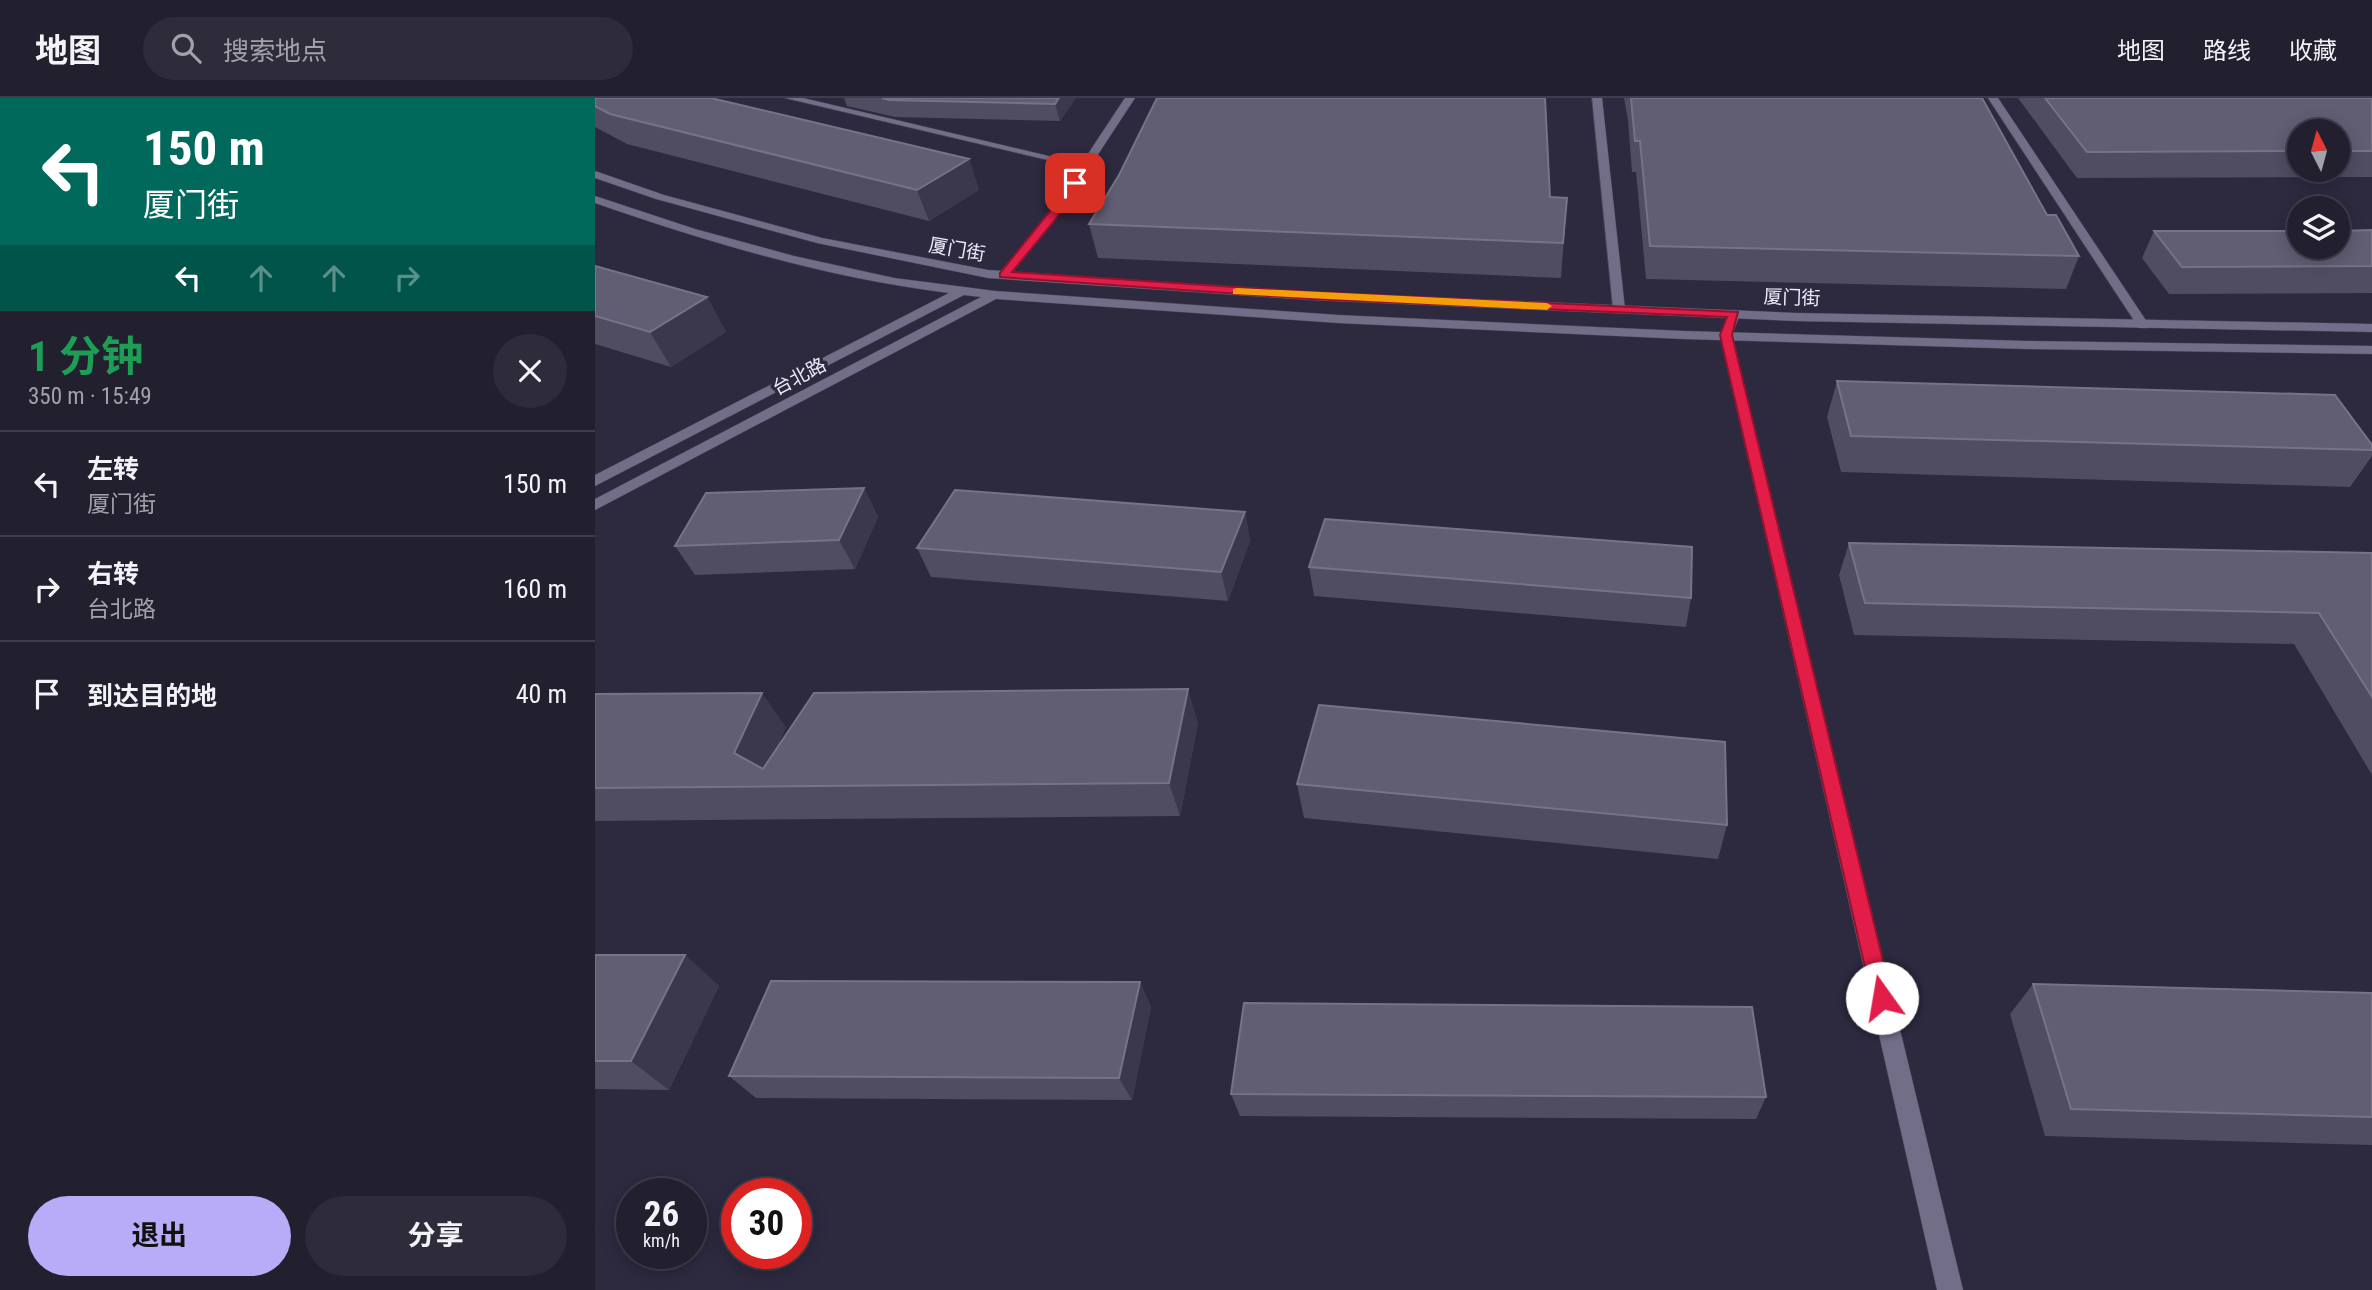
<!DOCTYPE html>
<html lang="zh">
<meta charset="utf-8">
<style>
body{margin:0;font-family:"Roboto Condensed","Noto Sans SC",sans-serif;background:#2e2c3b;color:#f1f3f6;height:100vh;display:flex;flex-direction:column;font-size:26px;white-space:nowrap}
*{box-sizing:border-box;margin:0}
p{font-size:23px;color:#a2a2aa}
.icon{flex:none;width:38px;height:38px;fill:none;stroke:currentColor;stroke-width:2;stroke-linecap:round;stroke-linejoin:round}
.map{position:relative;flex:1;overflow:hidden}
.sheet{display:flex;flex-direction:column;background:#221f2f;width:595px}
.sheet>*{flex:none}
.guide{background:#00695c;color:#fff;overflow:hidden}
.needle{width:46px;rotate:354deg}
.buttons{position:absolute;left:1692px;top:21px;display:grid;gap:14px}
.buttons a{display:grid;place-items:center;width:63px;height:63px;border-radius:50%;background:#221f2f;box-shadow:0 4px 18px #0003,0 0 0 2px #3f3d4b;font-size:35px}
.speed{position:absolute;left:21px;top:1080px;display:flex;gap:14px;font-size:35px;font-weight:700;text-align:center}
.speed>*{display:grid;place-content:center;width:91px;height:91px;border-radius:50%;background:#221f2f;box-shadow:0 4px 18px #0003,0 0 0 2px #3f3d4b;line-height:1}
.speed small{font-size:18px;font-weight:400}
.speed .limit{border:10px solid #d22;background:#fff;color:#111}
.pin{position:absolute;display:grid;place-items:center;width:60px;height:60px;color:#fff;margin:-30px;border-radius:14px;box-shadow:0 4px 10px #0006}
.me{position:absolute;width:77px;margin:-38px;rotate:347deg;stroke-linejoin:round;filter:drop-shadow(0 0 5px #0008)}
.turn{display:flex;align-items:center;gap:24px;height:147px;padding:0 28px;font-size:32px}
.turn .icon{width:91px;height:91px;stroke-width:2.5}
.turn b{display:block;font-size:49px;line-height:60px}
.lanes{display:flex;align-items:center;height:66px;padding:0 28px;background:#0003;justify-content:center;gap:35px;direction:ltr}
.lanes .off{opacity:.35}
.round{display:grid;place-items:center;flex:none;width:74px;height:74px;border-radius:37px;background:#2e2c3b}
.overview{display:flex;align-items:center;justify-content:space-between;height:119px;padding:0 28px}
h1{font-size:42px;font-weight:700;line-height:52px;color:#1e9e55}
.button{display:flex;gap:14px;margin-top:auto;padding:14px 28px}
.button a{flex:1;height:80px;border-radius:42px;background:#b8abf7;color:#111;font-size:28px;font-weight:700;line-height:80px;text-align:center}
.button a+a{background:#2e2c3b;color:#f1f3f6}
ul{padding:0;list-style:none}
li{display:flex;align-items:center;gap:21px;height:105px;padding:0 28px;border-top:2px solid #3f3d4b}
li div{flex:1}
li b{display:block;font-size:26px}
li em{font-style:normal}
header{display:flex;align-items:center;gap:42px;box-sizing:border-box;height:98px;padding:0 35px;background:#221f2f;border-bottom:2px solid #3f3d4b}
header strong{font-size:33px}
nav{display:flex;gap:38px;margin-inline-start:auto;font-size:24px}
.search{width:490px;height:63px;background:#2e2c3b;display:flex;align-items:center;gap:18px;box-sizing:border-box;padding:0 24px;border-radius:38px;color:#a2a2aa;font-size:26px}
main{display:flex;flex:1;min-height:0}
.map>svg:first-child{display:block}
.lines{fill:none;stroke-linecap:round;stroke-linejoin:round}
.service-casing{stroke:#494558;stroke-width:1}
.minor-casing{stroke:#494558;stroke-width:1}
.secondary-casing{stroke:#494558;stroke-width:1}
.service{fill:#726e88;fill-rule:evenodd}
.minor{fill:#726e88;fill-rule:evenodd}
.secondary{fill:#726e88;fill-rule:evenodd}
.wall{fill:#504c62;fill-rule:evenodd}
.shaded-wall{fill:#3b374d}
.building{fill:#615d73;stroke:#767388;stroke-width:2}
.route{fill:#e11d48;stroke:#92132f;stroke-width:2}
.slow{fill:#f59e0b}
.labels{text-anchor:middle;stroke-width:7;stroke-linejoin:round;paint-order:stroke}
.far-street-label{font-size:19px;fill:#ecebf9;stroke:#2d293f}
</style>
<header>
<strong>地图</strong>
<div class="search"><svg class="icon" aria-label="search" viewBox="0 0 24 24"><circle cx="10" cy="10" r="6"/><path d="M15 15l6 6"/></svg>搜索地点</div>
<nav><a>地图</a><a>路线</a><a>收藏</a></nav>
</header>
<main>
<section class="sheet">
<div class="guide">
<div class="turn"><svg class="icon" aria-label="left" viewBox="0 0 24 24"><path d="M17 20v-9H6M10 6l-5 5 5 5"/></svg><div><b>150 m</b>厦门街</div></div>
<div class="lanes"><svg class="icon" aria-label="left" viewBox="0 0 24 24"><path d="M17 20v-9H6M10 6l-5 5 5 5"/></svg><svg class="icon off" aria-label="ahead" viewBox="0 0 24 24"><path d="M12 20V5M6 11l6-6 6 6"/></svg><svg class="icon off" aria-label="ahead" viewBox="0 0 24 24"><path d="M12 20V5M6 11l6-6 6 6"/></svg><svg class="icon off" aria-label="right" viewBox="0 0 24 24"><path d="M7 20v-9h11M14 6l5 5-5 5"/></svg></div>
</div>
<div class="overview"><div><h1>1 分钟</h1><p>350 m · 15:49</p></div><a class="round"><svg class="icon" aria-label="close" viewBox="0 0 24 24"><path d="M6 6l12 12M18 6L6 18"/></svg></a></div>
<ul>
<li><svg class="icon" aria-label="left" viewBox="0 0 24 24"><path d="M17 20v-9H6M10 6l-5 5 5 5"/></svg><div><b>左转</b><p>厦门街</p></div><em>150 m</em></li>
<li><svg class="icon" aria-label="right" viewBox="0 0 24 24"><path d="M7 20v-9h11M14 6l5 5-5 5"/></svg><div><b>右转</b><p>台北路</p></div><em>160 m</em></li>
<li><svg class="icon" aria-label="arrive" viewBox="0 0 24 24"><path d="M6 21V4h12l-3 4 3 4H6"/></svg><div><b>到达目的地</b></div><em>40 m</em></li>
</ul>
<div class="button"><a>退出</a><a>分享</a></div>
</section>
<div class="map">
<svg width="1777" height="1192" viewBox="0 0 1777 1192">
<rect width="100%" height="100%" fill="#2d293f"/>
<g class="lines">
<defs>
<path id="service" d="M190,0H208L496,68L491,71Z"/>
<path id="minor" d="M530,0H540L460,122L413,180H405V174L452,118Z
M997,0H1007L1030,211L1024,215L1018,211Z
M1393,0H1403L1554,227L1552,230H1544Z
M1139,212L1145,216L1137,237L1368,1192H1342L1125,237L1133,216Z"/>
<path id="secondary" d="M0,73L69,97L227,140L393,172L716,194L1201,215L1777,226V234L1201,223L716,202L393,180L222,145L61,101L0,80Z
M0,98L100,131L199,158L299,180L400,193L743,217L1088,233L1432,243L1777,248V256L1432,251L1088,241L743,225L401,201L0,412V401L386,199L369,197L0,388V377L354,195C233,180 115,145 0,105Z"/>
</defs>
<!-- service casing -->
<use href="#service" class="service-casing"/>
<!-- minor casing -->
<use href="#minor" class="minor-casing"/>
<!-- secondary casing -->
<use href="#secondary" class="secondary-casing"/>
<!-- service -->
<use href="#service" class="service"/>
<!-- minor -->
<use href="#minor" class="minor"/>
<!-- secondary -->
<use href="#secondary" class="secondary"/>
</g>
<!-- wall -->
<path class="wall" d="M0,0L374,61L384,92L334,123L32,46L0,29Z
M249,0H481L465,23L300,19L252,8Z
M1029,0H1387L1452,117L1484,158L1471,191L1051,181L1041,74H1037L1033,22Z
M1423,0H1777V79L1482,80ZM1704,33H1743V72H1704Z
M955,99L972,100L966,180L503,160L494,126Z
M1777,132V195L1574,196L1547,160L1559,133Z
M0,168L112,199L131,234L76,269L0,246Z
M1242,283L1777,347V358L1755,389L1246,374L1232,319Z
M269,390L283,419L260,471L100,477L80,448Z
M650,414L655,443L633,503L336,479L322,450Z
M1254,445L1777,455V677L1699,546L1259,537L1244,477Z
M714,469L1096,500L1091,529L719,498Z
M0,596L191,629L181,652L603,625L585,718L0,723Z
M702,686L1132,727L1123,761L709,720Z
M0,857H90L124,888L74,992L0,991Z
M545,884L556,909L537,1002L161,1000L134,978Z
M1438,886L1777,895V1047L1450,1038L1415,916Z
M636,996L1171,999L1161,1021L645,1018Z"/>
<!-- shaded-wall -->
<path class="shaded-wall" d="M464,0H481L465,23L460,6Z
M374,61L384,92L334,123L322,92Z
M112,199L131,234L76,269L55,234Z
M269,390L283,419L260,471L244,442Z
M650,414L655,443L633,503L626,474Z
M593,591L603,625L585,718L574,685Z
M167,595L191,629L165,688L139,655Z
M90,857L124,888L74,992L36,963Z
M545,884L556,909L537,1002L524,980Z"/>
<!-- building -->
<path class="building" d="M0,0H116L374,61L322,92L15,16L0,8Z
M287,0H464L460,6L294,2Z
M562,0H950L955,99L972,100L968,145L494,126L524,77Z
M1036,0H1387L1452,117H1461L1484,158L1055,148L1045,43H1040Z
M1450,0H1777V53H1743V33H1704V53L1492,54Z
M1777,132V168L1587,169L1559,133H1704V149H1743V133Z
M0,168L112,199L55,234L0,218Z
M1242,283L1740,297L1777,347V352L1256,338Z
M269,390L244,442L80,448L111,395Z
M360,392L650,414L626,474L322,450Z
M730,421L1097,449L1096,500L714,469Z
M1254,445L1777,455V599L1724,515L1270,505Z
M593,591L574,685L0,690V596L167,595L139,655L168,671L219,595Z
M724,607L1130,644L1132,727L702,686Z
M0,857H90L36,963H0Z
M176,883L545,884L524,980L134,978Z
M1438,886L1777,895V1019L1476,1011Z
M649,905L1157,909L1171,999L636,996Z"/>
<!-- route -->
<path class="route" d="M480,82L484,85L460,122L417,174L716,194L1143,214L1137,237L1297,900L1294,907L1287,909L1280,907L1277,900L1125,237L1132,219L716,201L405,179V175Z"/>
<!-- slow -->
<path class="slow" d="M642,190L952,205L957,208L952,212L638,196V191Z"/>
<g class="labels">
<!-- far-street labels -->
<g class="far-street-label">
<text transform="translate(362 151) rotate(10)" y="7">厦门街</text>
<text transform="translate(1197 199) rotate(2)" y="7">厦门街</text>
<text transform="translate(204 278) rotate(-28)" y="7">台北路</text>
</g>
</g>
</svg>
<div class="buttons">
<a><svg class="needle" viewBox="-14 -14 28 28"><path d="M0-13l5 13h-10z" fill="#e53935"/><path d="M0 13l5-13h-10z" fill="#a2a2aa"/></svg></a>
<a><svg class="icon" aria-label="layers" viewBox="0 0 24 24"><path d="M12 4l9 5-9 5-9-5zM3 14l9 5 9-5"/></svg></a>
</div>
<div class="speed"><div>26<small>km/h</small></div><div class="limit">30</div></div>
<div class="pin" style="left:480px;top:85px;background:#d93025"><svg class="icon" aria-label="arrive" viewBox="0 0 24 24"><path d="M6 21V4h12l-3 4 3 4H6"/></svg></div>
<svg class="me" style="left:1287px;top:900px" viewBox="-20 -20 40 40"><circle r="19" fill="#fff"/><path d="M0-13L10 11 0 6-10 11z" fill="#e11d48"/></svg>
</div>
</main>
